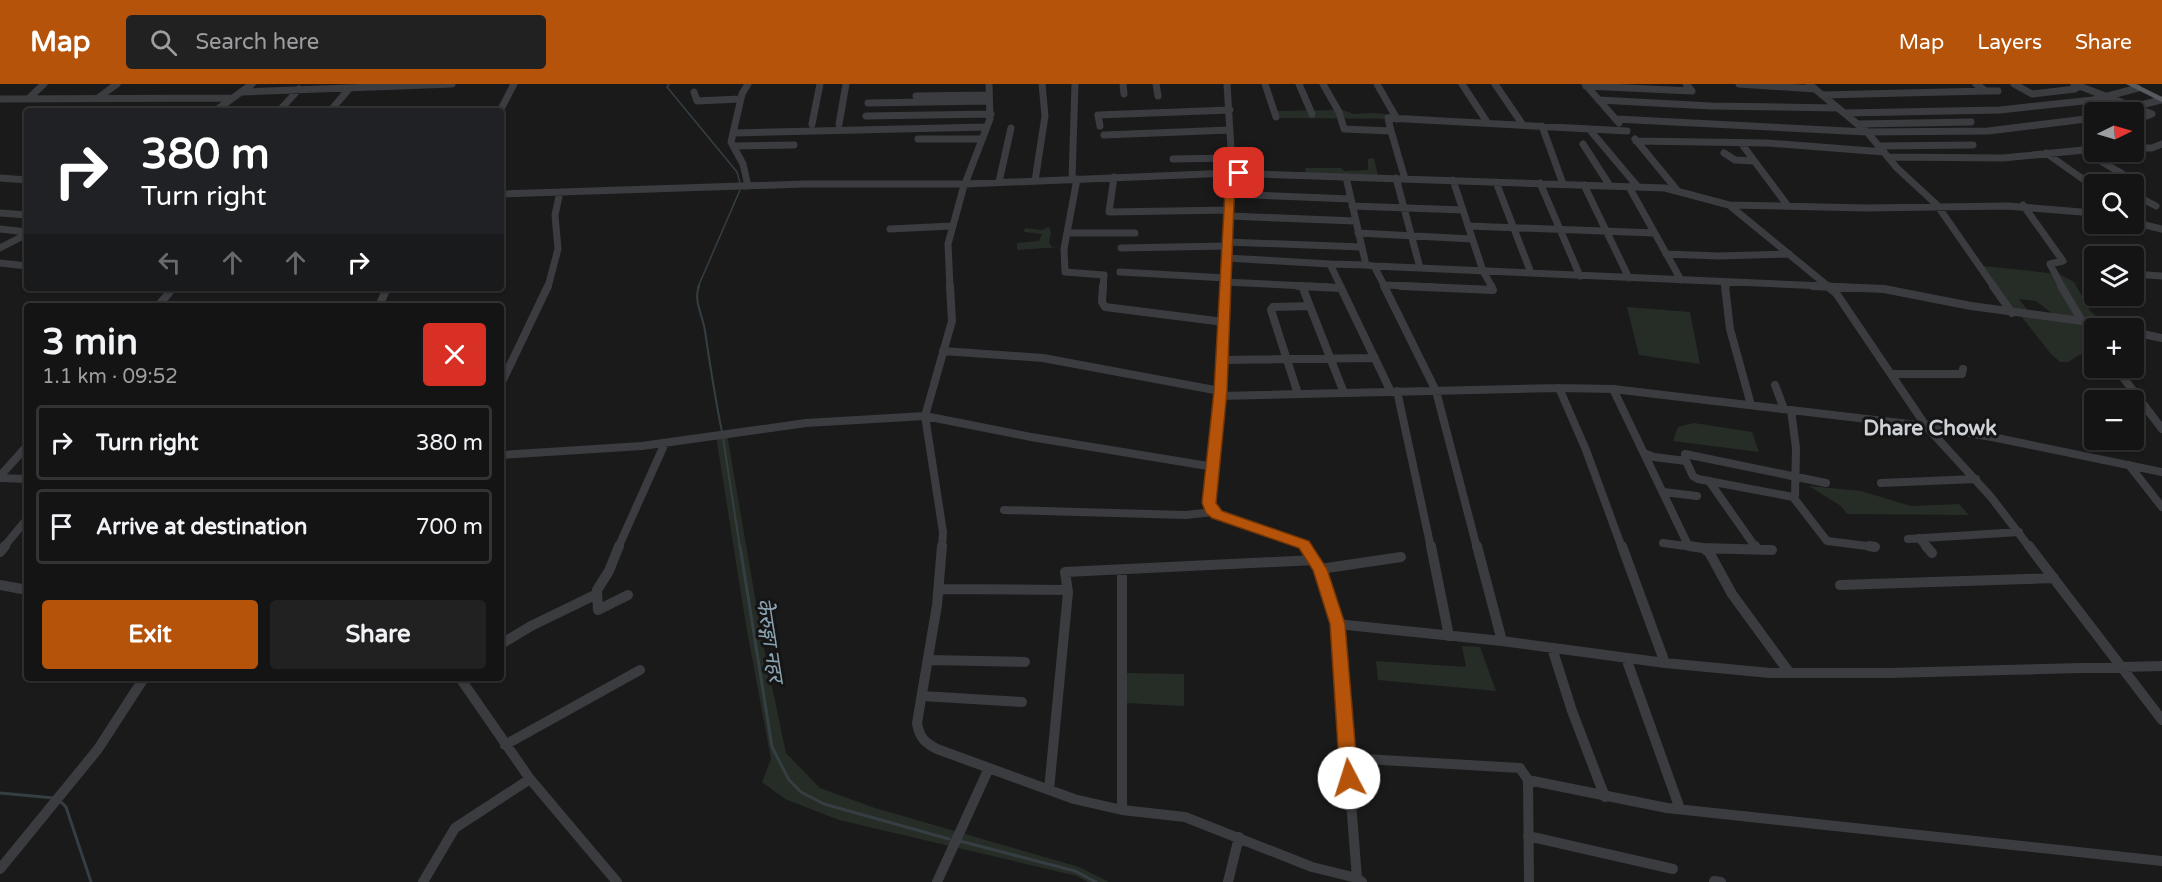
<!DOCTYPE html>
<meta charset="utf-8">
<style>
body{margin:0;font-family:"Varela Round","Noto Sans Devanagari",sans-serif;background:#212122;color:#f1f3f6;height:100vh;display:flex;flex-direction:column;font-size:22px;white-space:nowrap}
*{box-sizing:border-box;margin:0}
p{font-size:20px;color:#9d9ea0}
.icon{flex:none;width:33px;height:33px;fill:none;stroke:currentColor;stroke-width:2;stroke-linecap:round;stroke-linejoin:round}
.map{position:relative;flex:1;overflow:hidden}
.panel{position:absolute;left:24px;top:219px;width:480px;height:378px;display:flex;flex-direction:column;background:#141414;border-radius:6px;box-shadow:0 2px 4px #0004,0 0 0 2px #333334}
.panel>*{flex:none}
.banner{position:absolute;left:24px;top:24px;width:480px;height:183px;border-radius:6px;box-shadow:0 2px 4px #0004,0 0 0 2px #333334;background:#202124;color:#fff;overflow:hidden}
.needle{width:39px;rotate:85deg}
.buttons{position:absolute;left:2084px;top:18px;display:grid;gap:12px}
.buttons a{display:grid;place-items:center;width:60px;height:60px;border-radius:6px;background:#141414;box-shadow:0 2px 4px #0004,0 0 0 2px #333334;font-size:30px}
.pin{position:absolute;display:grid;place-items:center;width:51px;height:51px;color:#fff;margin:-26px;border-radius:12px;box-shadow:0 3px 9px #0006}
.me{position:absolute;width:66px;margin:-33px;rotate:355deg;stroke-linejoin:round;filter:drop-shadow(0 0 4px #0008)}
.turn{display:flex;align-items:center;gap:21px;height:126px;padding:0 18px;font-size:27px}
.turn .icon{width:78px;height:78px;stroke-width:2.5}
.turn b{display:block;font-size:42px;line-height:51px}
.lanes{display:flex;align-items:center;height:57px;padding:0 18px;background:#0003;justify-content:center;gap:30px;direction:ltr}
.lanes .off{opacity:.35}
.round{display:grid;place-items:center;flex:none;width:63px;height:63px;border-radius:6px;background:#212122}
.head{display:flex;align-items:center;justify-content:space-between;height:102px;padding:0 18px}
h1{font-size:36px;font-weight:700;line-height:45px}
.button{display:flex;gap:12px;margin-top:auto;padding:12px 18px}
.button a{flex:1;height:69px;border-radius:6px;background:#b45309;color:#fff;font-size:24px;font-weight:700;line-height:69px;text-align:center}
.button a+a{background:#212122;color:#f1f3f6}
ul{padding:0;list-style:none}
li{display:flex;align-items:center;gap:18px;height:75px;margin:0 12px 9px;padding:0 6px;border:3px solid #333334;border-radius:6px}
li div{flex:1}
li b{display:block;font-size:22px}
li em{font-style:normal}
header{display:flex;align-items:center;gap:36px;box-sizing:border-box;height:84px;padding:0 30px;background:#b45309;color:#fff}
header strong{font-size:28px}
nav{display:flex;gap:33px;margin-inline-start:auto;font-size:21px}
.search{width:420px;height:54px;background:#212122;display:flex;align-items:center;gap:15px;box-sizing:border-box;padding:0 21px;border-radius:6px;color:#9d9ea0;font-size:22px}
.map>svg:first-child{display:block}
.green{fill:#262d26}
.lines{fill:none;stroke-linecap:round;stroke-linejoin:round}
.stream-far2{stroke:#353e43;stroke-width:1.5}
.stream-far1{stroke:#353e43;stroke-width:2}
.stream{stroke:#353e43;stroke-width:3}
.minor-far2{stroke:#3b3c40;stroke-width:7}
.minor-far1{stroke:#3b3c40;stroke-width:8}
.minor{stroke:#3b3c40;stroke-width:10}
.major{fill:#575a5f;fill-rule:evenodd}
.route{fill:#b45309;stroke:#753606;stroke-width:1.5}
.labels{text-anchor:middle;stroke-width:6;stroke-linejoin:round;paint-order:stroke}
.neighbourhood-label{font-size:21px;font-weight:bold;fill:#ced1d6;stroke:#151516}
.water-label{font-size:21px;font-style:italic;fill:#89a2b0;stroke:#151516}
</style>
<header>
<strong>Map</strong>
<div class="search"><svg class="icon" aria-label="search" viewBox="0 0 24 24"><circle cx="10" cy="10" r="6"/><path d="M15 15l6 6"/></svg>Search here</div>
<nav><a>Map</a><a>Layers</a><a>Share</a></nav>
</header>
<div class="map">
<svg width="2162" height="798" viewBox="0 0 2162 798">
<rect width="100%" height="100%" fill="#1a1a1b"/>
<!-- green -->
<path class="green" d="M1342,26L1354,30L1372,29L1432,33L1433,35L1273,34L1272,27Z
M1374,74L1378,92L1306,90L1305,84H1341L1344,87L1368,86V75Z
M1049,143L1051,149L1049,159L1052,163H1061L1017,166V159L1039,157L1042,150L1024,148L1025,144L1042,146Z
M1983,182L2059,190L2074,198L2091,228L2105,239L2053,230L2036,217L2019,215L2029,228L2014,227Z
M1627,223L1690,228L1700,280L1639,271Z
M2020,231L2091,239L2094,244V268L2079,271L2068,278H2060L2051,270Z
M1694,339L1752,348L1759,368L1673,357L1678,343Z
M727,350L763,560L786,669L820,704L875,724L1079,783L1109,798H1088L1077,792L839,736L785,715L762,698L771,675L746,541L716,352Z
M1809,402L1861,407L1911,422L1959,420L1969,431L1847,430L1841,422Z
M1462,562L1480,563L1496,607L1378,596L1376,577L1466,583Z
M1126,589L1184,590V622L1126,619Z"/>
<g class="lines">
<!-- stream-far2 -->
<path class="stream-far2" d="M669,0L667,3L737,88L740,99
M698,203L740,106"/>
<!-- stream-far1 -->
<path class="stream-far1" d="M699,202C693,216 703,232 705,247C710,281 715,314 722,348
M723,354L740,464"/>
<!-- stream -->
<path class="stream" d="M740,462L772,663L789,696L801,708L824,720L949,755
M0,709L54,714
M61,718L66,723L91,798
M960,757L1075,787L1096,798"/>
<!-- minor-far2 -->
<path class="minor-far2" d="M748,0L742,10L731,58L743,80L748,102
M1123,0L1124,10
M1156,0L1158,12
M1265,0L1276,33
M1299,0L1312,30
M1323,0L1339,28L1344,45L1391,47L1405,95
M1377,0L1397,35
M1462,0L1487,38
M1495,0L1523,41
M1585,0L1619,39
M1739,0L1815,5
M1809,0L1867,48L1897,84L1937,121L1994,203
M2014,0L2032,10L2075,5L2080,2
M2074,0L2152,30L2133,37
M1586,2L1692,7L1686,0
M1986,7H1998
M242,8L452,0
M694,8L697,17L740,15
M1822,11L1986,7L1976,0
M916,12L989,11
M29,14L44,0
M98,14L117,0
M0,15L232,14
M1599,16L1711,22L1838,24
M868,19L989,17
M215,27L252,0
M279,27L299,5
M330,27L349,5
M500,27L514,0
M2113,28L2161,16
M1845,29L2000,26L2093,16L2138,4
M866,32L991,30
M1616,35L1867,48L1988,47L2094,34
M812,40L820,0
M839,40L846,0
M1858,40L1971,38
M1100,42L1098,31L1230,26
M1542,42L1563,100
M1589,45L1638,103
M1391,47L1388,34L1627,47
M734,49L986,43
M1104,51L1230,46
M918,55H981
M1635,55L1677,106
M1636,57L1767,59L1884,68
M1741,59L1788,122
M1583,60L1610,102
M733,62L794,61
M1879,62L1973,61
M2133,64H2152L2162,60
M2082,66L2126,92L2105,96L2114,100
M1724,69L1735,76L1754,77
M2046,69L2094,103
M1888,73L2003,74L2094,65
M1173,75L1230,74
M1114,93L1109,128L1229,126
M1346,93L1366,181L1374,182L1385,203
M0,94L27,96
M1396,94L1420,184
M1072,95L1075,0
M1077,95L1064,165L1065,188L1104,191L1103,203
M1453,96L1483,187L1492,203
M1035,97L1045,32L1042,0
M999,98L1011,44
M1496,98L1531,189
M1540,99L1580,192
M1584,101L1629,194
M1629,103L1681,196
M501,110L805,100H965L1230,89L1665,104L1729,121L1829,203
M1230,110L1351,115
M2133,110L2156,122
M1729,121L1866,124L2008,122L2094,129
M2023,121L2063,177L2050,180L2062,203
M1352,122L1463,126
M0,129L27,131
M1229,132L1355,137
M2133,138L2162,145
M1468,142L1654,149
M0,145L27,148
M890,145L952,142
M1068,149H1135
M1358,149L1472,155
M1227,158L1361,163
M0,164L27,150
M1121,164L1227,162
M1666,170L1719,172L1789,170
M1227,174L1330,180
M0,179L27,182
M1374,182L1846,203
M1120,188L1226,194
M2133,190L2162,192
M1225,198L1327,203
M1725,198L1726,203
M1384,201L1434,203
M548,203L558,165L555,131L560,108
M950,203L948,160L963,105L990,35L989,0
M1226,203L1231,65L1227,0
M1341,203L1330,180L1366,181"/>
<!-- minor-far1 -->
<path class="minor-far1" d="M1103,202L1102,218L1105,223L1224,238
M1226,202L1219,327L1209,419L1211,426L1217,431L1304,460L1306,464
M1298,202L1341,204
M1302,202L1344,309
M1340,202L1391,308
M1384,202L1436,307L1477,464
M1401,202L1493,206L1491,202
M1725,202L1730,245L1751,321
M1813,202L1884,205L1971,222L2082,237L2116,244
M1827,202L1836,209L1926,342L1991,413L2030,464
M1993,202L2012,229
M2061,202L2082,237
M158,222L173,204
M379,222L387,204
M2133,248L2162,254
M943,267L1043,274L1220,307
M1222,276L1375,274
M2116,284L2162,345
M1891,290H1962L1963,285
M501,300L548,202
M1775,301L1784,325
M1559,304L1586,366L1622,464
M1613,305L1688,461
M1397,307L1431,464
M1298,310L1271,226L1273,223L1310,222
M1220,312L1559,304L1613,305L1926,342L1992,353L2162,388
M1644,369L1654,373L1686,377L1693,392L1698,395L1793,413L1795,412L1796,364L1791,326
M501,371L642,362L806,339L925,332L1031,353L1214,383
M1686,377L1685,370L1826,399
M2129,381L2162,423
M0,392L27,362
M0,394L27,395
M1709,397L1756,464
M1881,399L1976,395
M1663,408L1697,412
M1793,413L1827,457L1875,463
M1004,426L1186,431L1213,428
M1919,454L1927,464
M1908,455L2019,448
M1663,459L1701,464
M3,464L27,435
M618,464L665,359
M942,464L943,448L925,332L952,237L950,202"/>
<!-- minor -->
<path class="minor" d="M619,462L609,487L597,506L598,526L628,511
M942,462L937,521L917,639C919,653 925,659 937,665L1074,715L1122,726L1185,733L1312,783L1357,794L1362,798
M1305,462L1323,492L1337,540L1357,794
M1431,462L1449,552
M1477,462L1502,557
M1622,462L1665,579
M1689,462L1703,464L1709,468L1732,510L1789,588
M1755,462L1757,465
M1869,462L1875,463
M1926,462L1932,469
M2029,462L2162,636
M1703,464L1772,466
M0,468L5,462
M1320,485L1401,473
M1122,486V726
M0,501L27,506
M1840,501L2054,494
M939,505L1067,506
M1337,540L1502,557L1665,579L1770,589H1889L2162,582
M501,560L531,542L597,510
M1552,564L1572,627L1605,713
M1626,574L1680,725
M928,576L1025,578
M460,594L530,695L617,798
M922,612L1022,618
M505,661L640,586
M1347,674L1520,684L1528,696L1529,798
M1528,696L1667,724L2162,777
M1049,706L1068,508L1065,488L1315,476
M1528,752L1673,785
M0,785L98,665L144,594
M1714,797L1721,798
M423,798L455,744L530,695
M937,798L989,684
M1228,798L1239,753"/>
<!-- major -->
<path class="major" d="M2126,0H2136L2162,13V18Z"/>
</g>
<!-- route -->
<path class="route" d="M1230,86L1244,89L1235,92L1227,307L1216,419L1222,427L1309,457L1327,485L1345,540L1358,694L1355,699L1349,702L1343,699L1340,694L1330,540L1313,486L1299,464L1212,434L1206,429L1202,419L1214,307L1226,89Z"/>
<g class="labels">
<!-- neighbourhood labels -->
<g class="neighbourhood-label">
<text x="1930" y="351">Dhare Chowk</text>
</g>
<!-- water labels -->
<g class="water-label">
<text transform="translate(770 556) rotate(81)" y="7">केेरुङ्गा नहर</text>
</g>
</g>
</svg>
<div class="buttons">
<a><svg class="needle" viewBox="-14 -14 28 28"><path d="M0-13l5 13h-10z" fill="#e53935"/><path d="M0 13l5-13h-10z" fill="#9d9ea0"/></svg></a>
<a><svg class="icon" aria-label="search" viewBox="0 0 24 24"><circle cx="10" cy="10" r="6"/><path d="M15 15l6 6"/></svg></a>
<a><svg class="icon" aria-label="layers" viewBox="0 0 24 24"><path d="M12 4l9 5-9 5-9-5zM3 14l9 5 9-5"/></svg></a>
<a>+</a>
<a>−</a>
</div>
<div class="pin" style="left:1239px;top:89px;background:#d93025"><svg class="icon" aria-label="arrive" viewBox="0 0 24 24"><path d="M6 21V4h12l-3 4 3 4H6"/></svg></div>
<svg class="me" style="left:1349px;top:694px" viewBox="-20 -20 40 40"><circle r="19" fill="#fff"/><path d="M0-13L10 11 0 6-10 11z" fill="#b45309"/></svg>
<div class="banner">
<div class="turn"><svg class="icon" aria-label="right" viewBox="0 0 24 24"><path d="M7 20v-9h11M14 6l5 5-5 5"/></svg><div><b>380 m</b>Turn right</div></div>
<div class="lanes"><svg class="icon off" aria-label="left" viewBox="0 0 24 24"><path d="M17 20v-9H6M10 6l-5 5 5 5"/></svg><svg class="icon off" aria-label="ahead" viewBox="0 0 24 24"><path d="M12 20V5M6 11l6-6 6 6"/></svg><svg class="icon off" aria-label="ahead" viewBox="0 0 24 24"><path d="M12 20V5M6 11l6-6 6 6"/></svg><svg class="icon" aria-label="right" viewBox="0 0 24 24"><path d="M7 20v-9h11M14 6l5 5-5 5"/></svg></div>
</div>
<section class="panel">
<div class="head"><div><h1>3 min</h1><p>1.1 km · 09:52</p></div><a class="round" style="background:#d93025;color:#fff"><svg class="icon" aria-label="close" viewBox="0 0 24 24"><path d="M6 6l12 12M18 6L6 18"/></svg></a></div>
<ul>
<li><svg class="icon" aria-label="right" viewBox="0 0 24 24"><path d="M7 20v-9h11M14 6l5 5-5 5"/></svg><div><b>Turn right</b></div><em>380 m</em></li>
<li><svg class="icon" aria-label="arrive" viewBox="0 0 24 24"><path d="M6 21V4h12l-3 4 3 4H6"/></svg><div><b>Arrive at destination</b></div><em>700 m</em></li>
</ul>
<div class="button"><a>Exit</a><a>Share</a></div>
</section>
</div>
